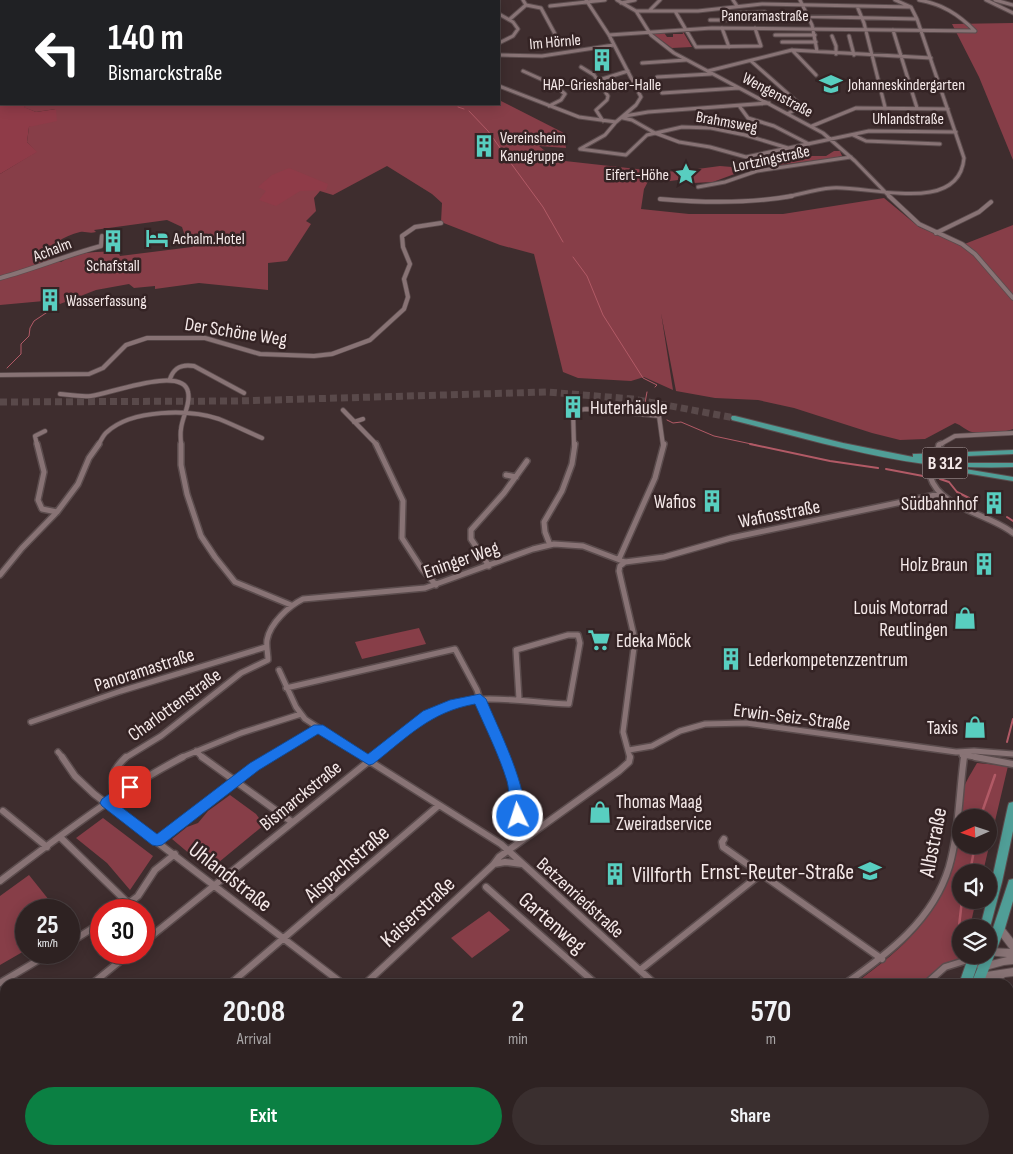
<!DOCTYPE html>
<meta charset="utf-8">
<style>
body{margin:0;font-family:"Sofia Sans Condensed",sans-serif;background:#3a2f2f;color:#f1f3f6;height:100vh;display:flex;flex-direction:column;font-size:19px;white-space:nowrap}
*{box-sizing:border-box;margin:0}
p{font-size:16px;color:#a7a4a5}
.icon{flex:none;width:28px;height:28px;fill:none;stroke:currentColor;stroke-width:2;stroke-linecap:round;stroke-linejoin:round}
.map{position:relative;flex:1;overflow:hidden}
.details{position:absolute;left:0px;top:979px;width:1014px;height:176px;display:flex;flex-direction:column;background:#2e2222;border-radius:15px 15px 0 0;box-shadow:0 2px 12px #0003,0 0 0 1px #493f40}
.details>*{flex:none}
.banner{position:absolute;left:0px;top:0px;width:500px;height:105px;box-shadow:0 2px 12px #0003,0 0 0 1px #493f40;background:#202124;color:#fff;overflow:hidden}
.needle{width:32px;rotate:267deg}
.fabs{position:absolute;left:952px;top:809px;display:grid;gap:10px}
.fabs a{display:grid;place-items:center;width:45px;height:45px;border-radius:50%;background:#2e2222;box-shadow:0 2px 12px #0003,0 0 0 1px #493f40;font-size:25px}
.speed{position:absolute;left:15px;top:899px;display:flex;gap:10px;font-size:25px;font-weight:700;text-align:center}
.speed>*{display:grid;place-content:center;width:65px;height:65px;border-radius:50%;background:#2e2222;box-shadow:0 2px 12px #0003,0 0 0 1px #493f40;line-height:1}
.speed small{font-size:12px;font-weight:400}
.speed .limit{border:8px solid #d22;background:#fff;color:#111}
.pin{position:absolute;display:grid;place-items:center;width:42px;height:42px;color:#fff;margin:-21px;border-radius:10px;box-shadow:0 2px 8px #0006}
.me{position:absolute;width:55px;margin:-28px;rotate:356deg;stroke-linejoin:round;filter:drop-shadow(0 0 4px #0008)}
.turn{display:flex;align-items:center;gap:18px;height:105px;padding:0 25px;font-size:22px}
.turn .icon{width:65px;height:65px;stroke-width:2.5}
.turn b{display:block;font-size:35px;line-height:42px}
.eta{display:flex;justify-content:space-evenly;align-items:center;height:85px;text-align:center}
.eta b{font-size:30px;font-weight:700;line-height:35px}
.action{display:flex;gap:10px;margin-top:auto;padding:10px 25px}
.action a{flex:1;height:58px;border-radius:30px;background:#0b8043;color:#fff;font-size:20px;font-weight:700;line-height:58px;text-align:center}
.action a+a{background:#3a2f2f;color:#f1f3f6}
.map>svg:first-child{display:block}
.green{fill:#873e48;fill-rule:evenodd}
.forest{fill:#8f3b48}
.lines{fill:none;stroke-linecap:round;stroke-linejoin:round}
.stream-far2{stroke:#b25a66;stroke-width:1}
.stream-far1{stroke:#b25a66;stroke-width:2}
.stream{stroke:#b25a66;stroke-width:2.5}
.river{fill:#b25a66;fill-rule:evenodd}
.primary-tunnel{stroke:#59494a;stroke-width:7;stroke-dasharray:7 4;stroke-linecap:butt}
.street-far3-casing{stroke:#5b4c4d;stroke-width:5}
.street-far2-casing{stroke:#5b4c4d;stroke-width:5.5}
.street-far1-casing{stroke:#5b4c4d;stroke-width:8}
.street-casing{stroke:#5b4c4d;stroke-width:9}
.secondary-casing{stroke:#5b4c4d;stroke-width:2}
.primary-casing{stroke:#5b4c4d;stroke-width:2}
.street-far3{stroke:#887375;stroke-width:3}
.street-far2{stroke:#887375;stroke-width:4}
.street-far1{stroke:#887375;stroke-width:5}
.street{stroke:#887375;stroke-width:6}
.secondary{fill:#887375;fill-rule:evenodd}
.primary{fill:#509e97;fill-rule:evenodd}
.street-bridge-casing{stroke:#5b4c4d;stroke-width:8;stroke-linecap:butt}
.street-bridge{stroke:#887375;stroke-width:5}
.route{fill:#1a73e8;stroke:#114b97}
.labels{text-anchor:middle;stroke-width:5;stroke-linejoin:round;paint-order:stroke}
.far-street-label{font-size:16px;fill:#f5e9e9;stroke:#342324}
.far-poi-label{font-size:16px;fill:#f5e9e9;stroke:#342324;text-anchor:start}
.shield{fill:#342324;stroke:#bbaeae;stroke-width:1}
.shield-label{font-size:18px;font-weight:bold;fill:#f5e9e9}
.street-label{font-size:19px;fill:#f5e9e9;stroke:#342324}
.poi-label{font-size:19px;fill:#f5e9e9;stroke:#342324;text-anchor:end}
.near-street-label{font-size:22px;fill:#f5e9e9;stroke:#342324}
.near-poi-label{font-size:22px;fill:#f5e9e9;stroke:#342324;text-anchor:end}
</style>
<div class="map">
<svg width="1013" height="1154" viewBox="0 0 1013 1154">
<rect width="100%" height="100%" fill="#3e2d2e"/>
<!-- green -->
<path class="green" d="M142,0H326L141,1Z
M1013,23V160L979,77L952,24Z
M682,30L692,47L672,48L653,34L663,31L667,37H673V34H683Z
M499,100L564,133L566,148L539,146L556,160L664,172L690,170L720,166L732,167L765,162V159L775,158L781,161L811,156H826L834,151H840L842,156L834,158L748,169L713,182L693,183L678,180L662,182L655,179L652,174L644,189L641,209L689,214H783L884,198L919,227L962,245L1013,225V429C1002,433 985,435 972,432C967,431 961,425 955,423L925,439L900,440L872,433L794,408L758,400L715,398L676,391L661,313L673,390L644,377L631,381L578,378L563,372L534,254L500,245L441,222L442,203L432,194L387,166L333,195L320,191L314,198L316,211L306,221L311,224L287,261L268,263V290L199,283L155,289V286L134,288L129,284L96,290L60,304L55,300L0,305V174L36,152L27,142L29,127L56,109L36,112L23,107L30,104H499ZM167,220L182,227L186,239L195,244L192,247L120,256L118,251C100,252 77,251 61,262L38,256C52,245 63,236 80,232C86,231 89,234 96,232L94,230Z
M419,628L426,644L362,659L355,642Z
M977,763L1008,766L983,872H961V900H976L970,927L961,928V955H963L961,962L919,984H854C904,948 943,915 953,850C956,835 953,816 958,801C962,788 970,775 977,763ZM961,818H989V845H961Z
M230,795L256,814L264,825L213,867L197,860L172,839L187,827L198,823L208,811Z
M103,818L153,856L130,890L107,863L76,838Z
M29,875L57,910H26V950L0,965V896Z
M489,911L510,930L472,958L451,938Z"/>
<!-- forest -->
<path class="forest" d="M0,96L1,104H30L24,107L36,112L56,109L57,121L29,127L27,142L37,152L0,174Z
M289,168L328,184L326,190L300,191L276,206L259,200L266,191L258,187L272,175Z"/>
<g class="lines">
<!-- stream-far2 -->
<path class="stream-far2" d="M448,104L452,105
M458,107L464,109
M469,111L488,131L508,159
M510,162L543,207L563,242
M573,257L587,276L603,315L643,378L657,385L655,387
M7,368L21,354V344L29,336L30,328L34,321L55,307
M647,392L644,408L654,413
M667,420L673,423L681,422L714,436L756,445"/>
<!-- stream-far1 -->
<path class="stream-far1" d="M750,444L830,461L878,468
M886,469L923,476
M940,479L949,482L957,492L969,498
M1007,517L1013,521
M1007,742L1013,719"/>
<!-- stream -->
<path class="stream" d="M980,818L995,775
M970,872L975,845
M958,935L962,900
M808,1150L809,1154
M692,1154L697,1150"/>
<!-- river -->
<path class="river" d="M828,1150H848L846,1154H826Z
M961,1150H981L983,1154H963Z"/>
<!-- primary-tunnel -->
<path class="primary-tunnel" d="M0,402L237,401L547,392L633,399L735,418"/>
<defs>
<path id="street-far3" d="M437,0L439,1
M476,0L478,1
M617,0L636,11L651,35L674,53L823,133L855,161L890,197
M733,0L737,6
M800,0L812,25L817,51
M919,0C942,4 958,14 975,31
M986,0L1013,13
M995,0L1013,5
M621,3L635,0
M526,5L541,8L555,34L549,40
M550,6L605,0
M857,6L864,23L885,107
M650,10L660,0
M636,11H698L762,4L910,7
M675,11L696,47L761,46L755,28
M735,13L765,12
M499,14L513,22L518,29L513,36L499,43
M784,16L917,19
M510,19L526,5L523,0
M710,20H769
M722,28L729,47
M893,30L917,108
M609,35L712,28L975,31
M775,35H815
M832,36L836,46V54
M849,36L854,55
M782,42H816
M792,50L816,75
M499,55L542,56L614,45
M751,61L802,106L789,113
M642,63L686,60
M581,67L594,75L608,96L607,100L596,110L603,121
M523,71L554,85L565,94L561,100L549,106
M708,71L792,50L931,58
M657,77L711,74
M599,80L628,71
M499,86L579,117L616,122
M662,93L739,88
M740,107L748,118L774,126L809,144
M625,116L648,112L769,103
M623,118L632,120L655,133L679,142L710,147L746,157L869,131L956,132
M812,126L856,108L948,109
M853,135L866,141L940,144
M580,149L626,155L647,135L682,127L711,128L745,135L788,148
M580,149L605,135L616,122L636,105L641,97L609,35L586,0
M698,187L725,182L757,171L851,157
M786,197C801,194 816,189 832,188C868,185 959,216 964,158L917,19L911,7L895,0"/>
<path id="street-far2" d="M889,196L919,224L962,244L975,254L1013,298
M660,199C705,203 748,204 792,196
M936,233L979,212L991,202
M0,278C34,269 67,255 101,246L102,236
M0,375L89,374L103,368L126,345L147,338H205L260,354L314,356L332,354L370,340L404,309L408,297L404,279L410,264L403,247L402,236L415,227L441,223
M170,379C174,367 182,364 194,366L244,393
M60,394C70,395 81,397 91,396C109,394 183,365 188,392C191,404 182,417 181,429C180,434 181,440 181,445
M343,410L377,445
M354,422L363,419
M37,445L35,436L45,431
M98,445C101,441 103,435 107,432C132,409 189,409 219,419C234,425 248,432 262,438
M574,445L573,411L586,409L659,416L663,445
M939,445L955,436L1013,433"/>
<path id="street-far1" d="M37,444L44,472L38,500L42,509L57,512
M181,444V465L187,494L201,536L215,557L235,582L291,605
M376,444L403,501L402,538L422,569L436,585
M939,445L941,444
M506,475L516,477
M930,476C940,509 988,513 1013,533
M550,545L545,532L544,522L562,491L572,464L575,444
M619,559L655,478L664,444
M625,562L664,557L731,538L940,494
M625,562L620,566L619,571L635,640L623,732L630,758
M489,566L471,539V530L504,493L527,461
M0,575L22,548L57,512L78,484L89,458L99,444
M279,670L296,707L305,719L365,758
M286,688L455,649L477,690L482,707L504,758
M31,722L121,691L266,647
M629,750L652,746L680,731L705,724L746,723L956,752L974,751L1013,754
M196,751L203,758
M58,752L63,758
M962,755L982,758
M125,758L161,736L241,673L268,660C268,654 266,646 267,640C270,623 289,606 303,599L425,588L533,549L554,544L583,546L625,562
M180,758L241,733L301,714
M267,758L318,728
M373,758C390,744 408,727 427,715C469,688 522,703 569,704L580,643L578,635H568L516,650L519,699"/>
<path id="street" d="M62,757L75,776L94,794L343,984
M202,757L292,822
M363,757L501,844L655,984
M503,757C509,771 516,784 517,799C518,814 515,827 520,842
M975,757L1013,764
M114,797C111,778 111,771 126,757
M3,811L47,847
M60,837L129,904
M724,839L722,842L723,847L882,959
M157,841L254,766L269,757
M494,864L505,862L522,864
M0,881C59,837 117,791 183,757
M486,887L596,984
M120,910L138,896L155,870L175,854
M144,942L374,757
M69,943L101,923
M640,970L762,873
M0,983L52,952
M92,984L131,952
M230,984L438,806
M365,984L493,865L499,857L619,771L629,762L630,757
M640,984L647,977
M845,984C889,953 933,920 949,867C959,832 959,793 964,757
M926,984L945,967L984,955
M0,1058L5,1054
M201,1150L205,1154
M311,1150L316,1154
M419,1150L424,1154
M561,1150L567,1154
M42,1154L47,1150
M181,1154L185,1150
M275,1154L279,1150
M479,1154L483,1150
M676,1154L680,1150
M915,1154L917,1150"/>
<path id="secondary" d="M999,924L1002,925L1013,939V964L1004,965L982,971L979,970L977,967L979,964L1007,957L987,955H989V948H990L1010,949L994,928L996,925Z
M1013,968V976L1005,977L996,984H983L986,980L980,981L977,980L975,977L977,974L980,973Z"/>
<path id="primary" d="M732,416H735L843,443L913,457V454H916L1013,450V454L921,458L967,463H1013V467C984,468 955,467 925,464C860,455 796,436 732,420L731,418Z
M950,467H953L1013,477V481L953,471H950L949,469Z
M1013,802V831L1002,882L989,931V928H980L987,900H989V893L1008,806L1009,803Z
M1013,879V901L1005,928L983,984H971L983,955H989V940L1009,880Z
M969,955H981L971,984H959Z
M865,1150H891L889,1154H863Z"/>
</defs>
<!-- street-far3 casing -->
<use href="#street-far3" class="street-far3-casing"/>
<!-- street-far2 casing -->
<use href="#street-far2" class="street-far2-casing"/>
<!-- street-far1 casing -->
<use href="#street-far1" class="street-far1-casing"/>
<!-- street casing -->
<use href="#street" class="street-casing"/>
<!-- secondary casing -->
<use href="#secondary" class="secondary-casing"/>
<!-- primary casing -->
<use href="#primary" class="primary-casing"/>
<!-- street-far3 -->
<use href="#street-far3" class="street-far3"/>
<!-- street-far2 -->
<use href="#street-far2" class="street-far2"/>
<!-- street-far1 -->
<use href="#street-far1" class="street-far1"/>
<!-- street -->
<use href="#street" class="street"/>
<!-- secondary -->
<use href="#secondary" class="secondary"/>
<!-- primary -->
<use href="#primary" class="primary"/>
<defs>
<path id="street-bridge" d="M930,476L939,445"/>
</defs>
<!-- street-bridge casing -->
<use href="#street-bridge" class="street-bridge-casing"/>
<!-- street-bridge -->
<use href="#street-bridge" class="street-bridge"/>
</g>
<!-- route -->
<path class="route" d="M480,694L486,699C495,722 534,798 522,820H513C509,812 510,792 507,781C499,755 486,729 475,704C430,712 408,737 373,764L369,765L318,734L259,770L162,845L157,846L152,845L102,806L100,803L102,799L125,783H135L137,787L135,790L116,803L157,834L250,763L314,725H323L368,754L423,711L450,700Z"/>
<!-- icons -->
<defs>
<symbol id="building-bare" viewBox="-9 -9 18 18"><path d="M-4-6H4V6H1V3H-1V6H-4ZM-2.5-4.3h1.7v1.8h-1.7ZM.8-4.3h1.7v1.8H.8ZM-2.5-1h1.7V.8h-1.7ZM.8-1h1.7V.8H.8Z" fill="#58cec0" stroke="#342324" stroke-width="2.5" paint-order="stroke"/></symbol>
<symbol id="school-bare" viewBox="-9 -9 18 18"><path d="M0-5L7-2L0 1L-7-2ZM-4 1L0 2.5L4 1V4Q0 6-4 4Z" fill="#58cec0" stroke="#342324" stroke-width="2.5" paint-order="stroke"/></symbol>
<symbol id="sight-bare" viewBox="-9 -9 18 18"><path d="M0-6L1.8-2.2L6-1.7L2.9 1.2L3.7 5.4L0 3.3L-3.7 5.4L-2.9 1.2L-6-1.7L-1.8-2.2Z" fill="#58cec0" stroke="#342324" stroke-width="2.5" paint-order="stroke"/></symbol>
<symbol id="hotel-bare" viewBox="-9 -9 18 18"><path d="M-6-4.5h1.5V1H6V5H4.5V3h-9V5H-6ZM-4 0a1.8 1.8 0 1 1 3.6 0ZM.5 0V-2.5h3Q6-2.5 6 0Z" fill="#58cec0" stroke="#342324" stroke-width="2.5" paint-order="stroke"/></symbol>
<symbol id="shop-bare" viewBox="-9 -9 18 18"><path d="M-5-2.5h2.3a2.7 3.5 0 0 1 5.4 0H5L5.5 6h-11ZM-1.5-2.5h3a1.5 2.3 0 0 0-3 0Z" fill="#58cec0" stroke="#342324" stroke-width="2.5" paint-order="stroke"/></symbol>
<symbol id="supermarket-bare" viewBox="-9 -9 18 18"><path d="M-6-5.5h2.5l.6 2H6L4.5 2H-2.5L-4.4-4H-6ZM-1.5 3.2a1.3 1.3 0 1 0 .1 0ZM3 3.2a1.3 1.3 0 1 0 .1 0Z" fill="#58cec0" stroke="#342324" stroke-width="2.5" paint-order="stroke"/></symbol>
</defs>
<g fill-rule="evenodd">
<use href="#building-bare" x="586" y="44" width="32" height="32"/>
<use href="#school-bare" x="815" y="68" width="32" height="32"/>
<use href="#building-bare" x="468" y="130" width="32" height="32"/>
<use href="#sight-bare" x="670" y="158" width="32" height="32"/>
<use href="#hotel-bare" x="141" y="222" width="32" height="32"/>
<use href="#building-bare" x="97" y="225" width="32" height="32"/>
<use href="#building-bare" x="34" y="284" width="32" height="32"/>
<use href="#building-bare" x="557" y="391" width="32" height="32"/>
<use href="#building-bare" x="696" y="485" width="32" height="32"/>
<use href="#building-bare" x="978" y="487" width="32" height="32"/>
<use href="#building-bare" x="968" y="548" width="32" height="32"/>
<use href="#shop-bare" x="949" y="602" width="32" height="32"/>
<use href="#supermarket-bare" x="583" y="624" width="32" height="32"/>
<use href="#building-bare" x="715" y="643" width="32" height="32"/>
<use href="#shop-bare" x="959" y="711" width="32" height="32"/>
<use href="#shop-bare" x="584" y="796" width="32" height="32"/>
<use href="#school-bare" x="854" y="855" width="32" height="32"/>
<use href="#building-bare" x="599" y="858" width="32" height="32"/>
</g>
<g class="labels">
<!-- far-street labels -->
<g class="far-street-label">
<text x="765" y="21">Panoramastraße</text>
<text transform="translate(555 41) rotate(-5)" y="6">Im Hörnle</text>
<text transform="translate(778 94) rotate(28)" y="6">Wengenstraße</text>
<text x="908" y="124">Uhlandstraße</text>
<text transform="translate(727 121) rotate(10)" y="6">Brahmsweg</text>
<text transform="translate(771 158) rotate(-12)" y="6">Lortzingstraße</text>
<text transform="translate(52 249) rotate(-21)" y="6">Achalm</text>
</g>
<!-- far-poi labels -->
<g class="far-poi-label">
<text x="602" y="90" text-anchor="middle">HAP-Grieshaber-Halle</text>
<text x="848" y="90">Johanneskindergarten</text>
<text x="500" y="143">Vereinsheim<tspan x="500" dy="18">Kanugruppe</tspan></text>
<text x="669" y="180" text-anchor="end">Eifert-Höhe</text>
<text x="173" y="244">Achalm.Hotel</text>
<text x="113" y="271" text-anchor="middle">Schafstall</text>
<text x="66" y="306">Wasserfassung</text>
</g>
<!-- shield labels -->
<rect class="shield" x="922.5" y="447.5" width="45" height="31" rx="4"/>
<g class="shield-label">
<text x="945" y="469">B 312</text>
</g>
<!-- street labels -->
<g class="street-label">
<text transform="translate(236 331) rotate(9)" y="7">Der Schöne Weg</text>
<text transform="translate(779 513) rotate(-11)" y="7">Wafiosstraße</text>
<text transform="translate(461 559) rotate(-19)" y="7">Eninger Weg</text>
<text transform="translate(144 669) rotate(-18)" y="7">Panoramastraße</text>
<text transform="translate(174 704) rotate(-36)" y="7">Charlottenstraße</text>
<text transform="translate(792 716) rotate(7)" y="7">Erwin-Seiz-Straße</text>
<text transform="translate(300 795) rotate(-39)" y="7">Bismarckstraße</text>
<text transform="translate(581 897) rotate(42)" y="7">Betzenriedstraße</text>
</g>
<!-- poi labels -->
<g class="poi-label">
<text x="590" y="414" text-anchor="start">Huterhäusle</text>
<text x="696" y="508">Wafios</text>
<text x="978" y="510">Südbahnhof</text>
<text x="968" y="571">Holz Braun</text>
<text x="948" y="614">Louis Motorrad<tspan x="948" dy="22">Reutlingen</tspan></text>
<text x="616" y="647" text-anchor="start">Edeka Möck</text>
<text x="748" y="666" text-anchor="start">Lederkompetenzzentrum</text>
<text x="958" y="734">Taxis</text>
<text x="616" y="808" text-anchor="start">Thomas Maag<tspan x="616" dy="22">Zweiradservice</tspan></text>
</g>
<!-- near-street labels -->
<g class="near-street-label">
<text transform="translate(932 842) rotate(-79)" y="8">Albstraße</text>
<text transform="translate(346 863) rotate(-41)" y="8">Aispachstraße</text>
<text transform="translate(231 876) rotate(38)" y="8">Uhlandstraße</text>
<text transform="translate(417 911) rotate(-43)" y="8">Kaiserstraße</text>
<text transform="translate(553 922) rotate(41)" y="8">Gartenweg</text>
</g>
<!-- near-poi labels -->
<g class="near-poi-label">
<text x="854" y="879">Ernst-Reuter-Straße</text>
<text x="632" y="882" text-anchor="start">Villforth</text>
</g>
</g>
</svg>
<div class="fabs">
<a><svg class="needle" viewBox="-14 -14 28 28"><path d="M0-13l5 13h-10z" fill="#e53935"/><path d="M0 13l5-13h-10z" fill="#a7a4a5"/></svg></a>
<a><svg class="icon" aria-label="sound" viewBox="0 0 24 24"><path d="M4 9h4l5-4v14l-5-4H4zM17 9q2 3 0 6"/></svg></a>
<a><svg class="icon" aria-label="layers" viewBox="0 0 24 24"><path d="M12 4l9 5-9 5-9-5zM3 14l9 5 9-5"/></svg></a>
</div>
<div class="speed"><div>25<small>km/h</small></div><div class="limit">30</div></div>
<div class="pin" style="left:130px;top:787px;background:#d93025"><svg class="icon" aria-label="arrive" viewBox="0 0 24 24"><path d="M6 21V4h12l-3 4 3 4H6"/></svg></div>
<svg class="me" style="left:518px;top:816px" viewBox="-20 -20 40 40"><circle r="17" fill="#1a73e8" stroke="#fff" stroke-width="3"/><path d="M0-11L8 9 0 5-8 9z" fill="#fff"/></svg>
<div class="banner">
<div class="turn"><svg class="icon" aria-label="left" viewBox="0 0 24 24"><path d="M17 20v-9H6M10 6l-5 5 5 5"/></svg><div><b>140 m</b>Bismarckstraße</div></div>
</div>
<section class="details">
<div class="eta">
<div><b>20:08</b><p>Arrival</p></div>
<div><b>2</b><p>min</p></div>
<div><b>570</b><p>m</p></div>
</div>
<div class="action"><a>Exit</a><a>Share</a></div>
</section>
</div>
